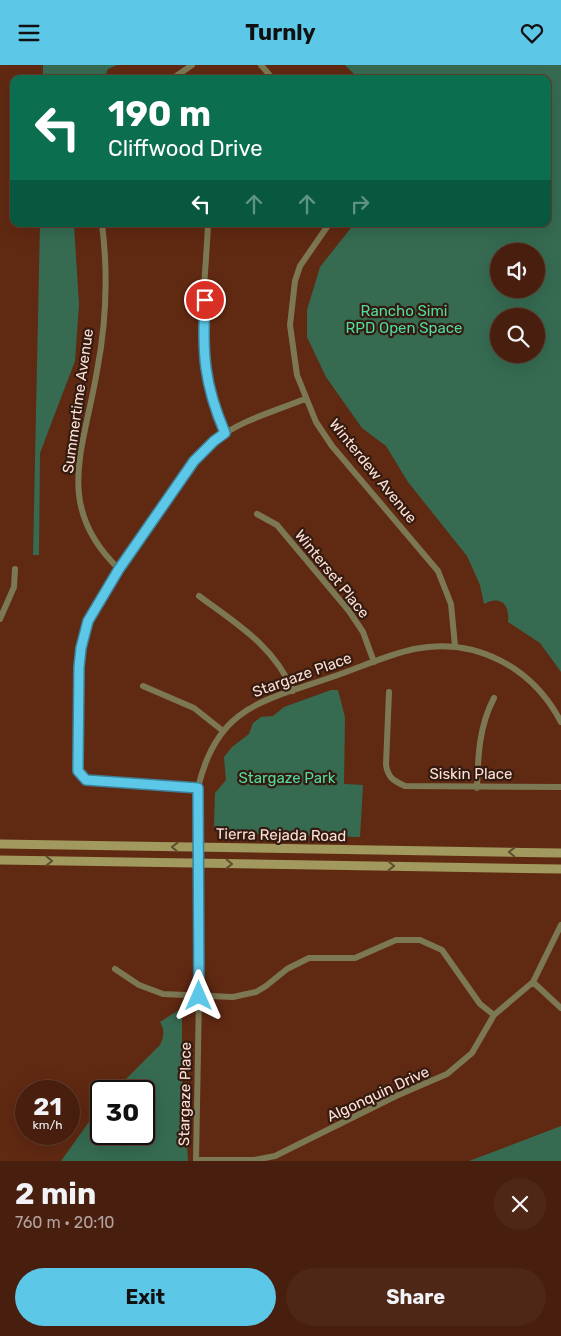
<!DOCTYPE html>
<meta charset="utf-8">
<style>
body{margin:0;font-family:Rubik,sans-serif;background:#4f2717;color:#f1f3f6;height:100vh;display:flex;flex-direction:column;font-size:19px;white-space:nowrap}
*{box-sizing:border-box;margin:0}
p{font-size:16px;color:#b1a29e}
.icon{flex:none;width:28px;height:28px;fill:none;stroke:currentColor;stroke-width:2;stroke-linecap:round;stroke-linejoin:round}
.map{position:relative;height:1096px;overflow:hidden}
.details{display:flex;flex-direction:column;background:#481f0e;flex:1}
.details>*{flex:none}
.top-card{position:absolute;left:10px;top:10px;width:541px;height:152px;border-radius:10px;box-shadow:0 5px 20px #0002,0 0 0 1px #603d2e;background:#0b6e4f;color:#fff;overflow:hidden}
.controls{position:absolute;left:490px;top:178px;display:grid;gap:10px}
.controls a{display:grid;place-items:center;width:55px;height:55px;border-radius:50%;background:#481f0e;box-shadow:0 5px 20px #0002,0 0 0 1px #603d2e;font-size:25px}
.speed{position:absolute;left:15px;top:1015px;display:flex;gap:10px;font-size:25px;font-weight:700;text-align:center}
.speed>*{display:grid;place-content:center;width:65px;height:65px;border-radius:50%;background:#481f0e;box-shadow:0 5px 20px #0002,0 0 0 1px #603d2e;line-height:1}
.speed small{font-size:12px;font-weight:400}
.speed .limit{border:2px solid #111;border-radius:8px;background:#fff;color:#111}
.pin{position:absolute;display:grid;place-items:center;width:42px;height:42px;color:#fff;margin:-21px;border:2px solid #fff;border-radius:50%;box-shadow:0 1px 5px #0007}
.me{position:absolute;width:55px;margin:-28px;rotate:0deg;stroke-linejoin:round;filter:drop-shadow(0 0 4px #0008)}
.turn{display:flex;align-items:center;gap:18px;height:105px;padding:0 15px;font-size:22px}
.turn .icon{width:65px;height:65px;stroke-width:2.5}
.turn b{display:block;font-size:35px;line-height:42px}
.lanes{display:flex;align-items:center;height:48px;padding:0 15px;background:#0003;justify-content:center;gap:25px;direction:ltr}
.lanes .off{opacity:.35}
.round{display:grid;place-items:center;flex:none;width:52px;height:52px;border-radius:26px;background:#4f2717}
.overview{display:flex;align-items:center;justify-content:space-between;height:85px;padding:0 15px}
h1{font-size:30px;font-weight:700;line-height:38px}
.button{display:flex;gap:10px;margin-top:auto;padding:10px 15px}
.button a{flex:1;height:58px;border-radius:30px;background:#5dc7e8;color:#111;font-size:20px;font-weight:700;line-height:58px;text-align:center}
.button a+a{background:#4f2717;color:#f1f3f6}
header{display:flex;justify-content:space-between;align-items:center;height:65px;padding:0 15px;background:#5dc7e8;color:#111;font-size:22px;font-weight:700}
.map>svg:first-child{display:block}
.green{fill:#366b52;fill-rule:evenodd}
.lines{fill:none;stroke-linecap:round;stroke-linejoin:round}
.minor{stroke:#7c7853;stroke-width:6}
.secondary{stroke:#a1995d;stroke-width:9}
.oneway{stroke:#604d2f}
.route-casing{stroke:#3c8197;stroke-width:12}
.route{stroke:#5dc7e8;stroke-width:9}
.labels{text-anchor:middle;stroke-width:4.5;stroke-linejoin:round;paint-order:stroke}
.park-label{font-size:15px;fill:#50db9f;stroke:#341b11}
.street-label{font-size:15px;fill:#fee1d6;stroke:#341b11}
</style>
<header><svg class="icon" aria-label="menu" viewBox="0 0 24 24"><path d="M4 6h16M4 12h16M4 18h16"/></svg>Turnly<svg class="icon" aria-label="heart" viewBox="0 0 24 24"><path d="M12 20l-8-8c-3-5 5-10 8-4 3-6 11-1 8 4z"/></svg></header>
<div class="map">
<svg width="561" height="1096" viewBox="0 0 561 1096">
<rect width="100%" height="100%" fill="#602912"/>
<!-- green -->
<path class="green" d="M43,0H117L108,4L104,14H43Z
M345,0H561V607L540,578L508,557C510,539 500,530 484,539L480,520L467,491L408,417L386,381L362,363L326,312L307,272V245L320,202L354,159H548V14H359ZM499,186H536V224H499ZM499,251H536V289H499Z
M40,159H74L79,240L75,296L40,388L39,490H33Z
M331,625H338L345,652L344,719L363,720L360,772L220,768L216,766L214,761L215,728L226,715L224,692L232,682L249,669L253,658L261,652L273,651L284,642Z
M182,943V1062L186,1063L188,1096H61L101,1040V1069H144V1026H114L160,980C164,971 165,966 160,957Z
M561,1061V1096H469Z"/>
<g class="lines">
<!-- minor -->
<path class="minor" d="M261,0L273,14
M172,14L192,0
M102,159C108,206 106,259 97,306C84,384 53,441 119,504
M208,159C206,211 197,269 208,321C211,338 218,353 225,368
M329,159L300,201L295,216L290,260L297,310L316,357L332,381L438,506L451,539L455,581
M257,449L277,460L349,546L363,567L374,597
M199,531C237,559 274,581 293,626
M0,554L14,522L15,504
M143,621L194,643L223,666
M389,627L386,700C388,713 394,716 405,721L561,722
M198,723L92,716L81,711L78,698C78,660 73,604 84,569C95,531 132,485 155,452C172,427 188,397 213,377C238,356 275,346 305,334
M477,723C478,691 479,661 494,633
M115,904L139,920L163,929L233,932L256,927L266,921L287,904L309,893H355L396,875H420L442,885L480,939L494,950
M533,917L561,860
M533,917L561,943
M196,1095H254L275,1091L396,1031L447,1009L472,988L494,950L533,917
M196,1096L199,931L198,723C217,640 264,636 335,611C361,602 387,590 414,584C476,572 532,602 561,657"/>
<!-- secondary -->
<path class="secondary" d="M0,779L561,788
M0,795L561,804"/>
</g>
<!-- one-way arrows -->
<defs><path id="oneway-chevron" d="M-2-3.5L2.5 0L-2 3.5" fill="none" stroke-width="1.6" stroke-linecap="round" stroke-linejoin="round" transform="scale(1.25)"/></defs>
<g class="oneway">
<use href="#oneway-chevron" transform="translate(175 782) rotate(-179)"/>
<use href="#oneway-chevron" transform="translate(512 787) rotate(-179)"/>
<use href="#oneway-chevron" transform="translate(49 796) rotate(1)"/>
<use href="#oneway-chevron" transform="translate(229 799) rotate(1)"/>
<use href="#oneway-chevron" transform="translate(391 801) rotate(1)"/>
</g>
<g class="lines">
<defs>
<path id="route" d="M199,931L198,723L86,715L78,706V698L79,602L81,583L88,556L119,504L194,396L214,376L225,368C204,319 202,288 205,235"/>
</defs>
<!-- route casing -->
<use href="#route" class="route-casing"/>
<!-- route -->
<use href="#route" class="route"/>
</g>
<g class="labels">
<!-- park labels -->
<g class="park-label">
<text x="404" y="251">Rancho Simi<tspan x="404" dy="17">RPD Open Space</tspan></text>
<text x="287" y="718">Stargaze Park</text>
</g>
<!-- street labels -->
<g class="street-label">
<text transform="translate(78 336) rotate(-82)" y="5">Summertime Avenue</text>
<text transform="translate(373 406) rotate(51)" y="5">Winterdew Avenue</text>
<text transform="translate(332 509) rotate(51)" y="5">Winterset Place</text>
<text transform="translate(302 610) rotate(-20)" y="5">Stargaze Place</text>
<text x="471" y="714">Siskin Place</text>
<text transform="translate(281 770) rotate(1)" y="5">Tierra Rejada Road</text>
<text transform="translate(185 1029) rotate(-89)" y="5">Stargaze Place</text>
<text transform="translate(378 1029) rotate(-25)" y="5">Algonquin Drive</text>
</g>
</g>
</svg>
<div class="controls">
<a><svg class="icon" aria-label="sound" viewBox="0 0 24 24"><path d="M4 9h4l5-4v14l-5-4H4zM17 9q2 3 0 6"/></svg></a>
<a><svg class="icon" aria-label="search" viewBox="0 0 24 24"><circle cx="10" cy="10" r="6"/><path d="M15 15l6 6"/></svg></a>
</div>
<div class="speed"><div>21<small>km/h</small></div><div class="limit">30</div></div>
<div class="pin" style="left:205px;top:235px;background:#d93025"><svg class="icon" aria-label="arrive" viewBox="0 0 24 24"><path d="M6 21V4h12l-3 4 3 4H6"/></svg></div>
<svg class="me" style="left:199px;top:931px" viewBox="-20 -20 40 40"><path d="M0-17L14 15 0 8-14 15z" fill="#5dc7e8" stroke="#fff" stroke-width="4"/></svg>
<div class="top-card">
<div class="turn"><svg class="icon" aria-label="left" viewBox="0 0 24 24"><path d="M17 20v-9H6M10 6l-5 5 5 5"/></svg><div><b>190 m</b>Cliffwood Drive</div></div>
<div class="lanes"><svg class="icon" aria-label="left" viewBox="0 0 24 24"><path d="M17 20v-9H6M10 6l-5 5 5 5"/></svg><svg class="icon off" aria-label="ahead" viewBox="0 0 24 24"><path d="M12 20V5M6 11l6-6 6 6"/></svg><svg class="icon off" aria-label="ahead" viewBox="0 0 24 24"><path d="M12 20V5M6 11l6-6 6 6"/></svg><svg class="icon off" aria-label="right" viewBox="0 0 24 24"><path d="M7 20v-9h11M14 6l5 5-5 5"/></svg></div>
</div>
</div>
<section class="details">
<div class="overview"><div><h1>2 min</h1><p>760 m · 20:10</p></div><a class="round"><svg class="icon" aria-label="close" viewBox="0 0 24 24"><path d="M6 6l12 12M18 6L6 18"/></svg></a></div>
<div class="button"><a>Exit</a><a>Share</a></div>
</section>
